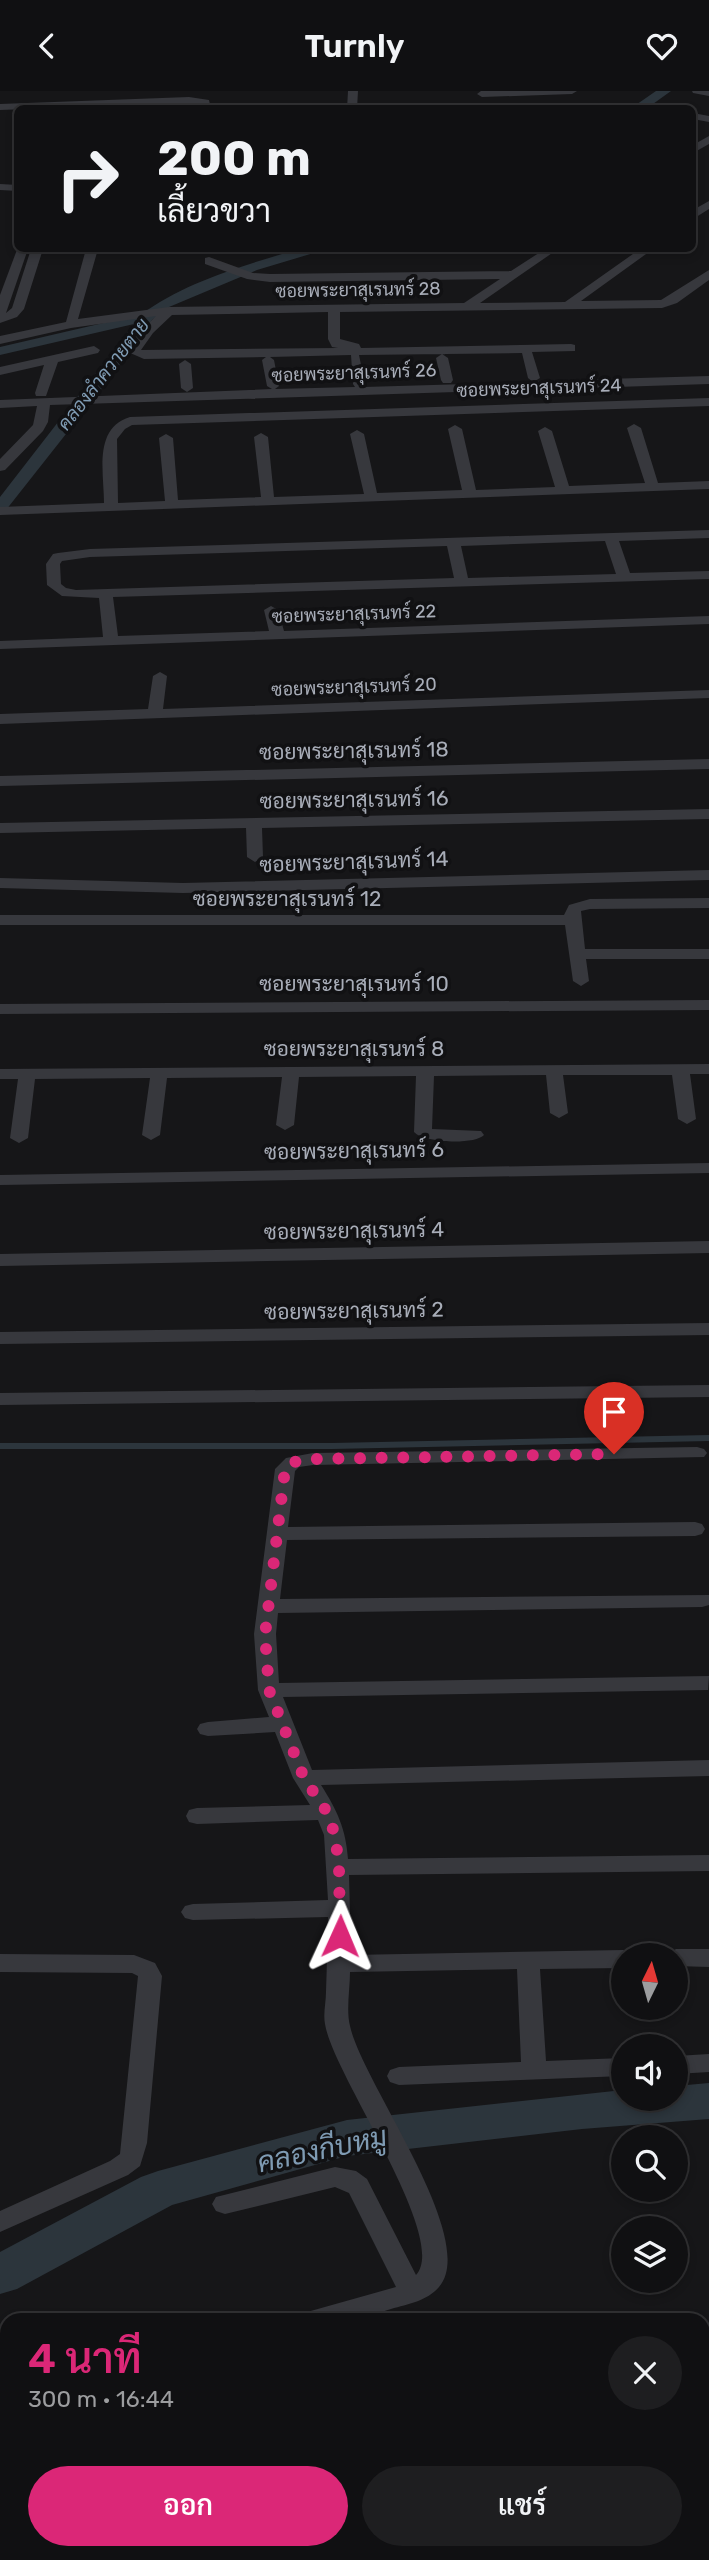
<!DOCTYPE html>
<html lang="th">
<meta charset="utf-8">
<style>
body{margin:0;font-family:Rubik,Sarabun,sans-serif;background:#1e1e20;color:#f1f3f6;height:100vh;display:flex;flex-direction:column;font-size:26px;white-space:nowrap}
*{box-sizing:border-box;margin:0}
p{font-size:23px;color:#9c9d9f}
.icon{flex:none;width:38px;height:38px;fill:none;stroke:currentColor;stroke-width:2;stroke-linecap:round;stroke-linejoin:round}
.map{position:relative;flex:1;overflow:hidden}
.sheet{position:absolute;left:0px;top:2222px;width:710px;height:247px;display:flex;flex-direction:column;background:#101012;border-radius:21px 21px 0 0;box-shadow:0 4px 10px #0003,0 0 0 2px #303032}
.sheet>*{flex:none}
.guide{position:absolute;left:14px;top:14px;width:682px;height:147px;border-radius:10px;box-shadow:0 4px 10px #0003,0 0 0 2px #303032;background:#101012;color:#f1f3f6;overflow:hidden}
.needle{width:46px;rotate:5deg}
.fabs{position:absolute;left:611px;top:1852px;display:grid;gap:14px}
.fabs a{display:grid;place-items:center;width:77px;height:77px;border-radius:50%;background:#101012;box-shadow:0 4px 10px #0003,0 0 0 2px #303032;font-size:35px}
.pin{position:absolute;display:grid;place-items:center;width:60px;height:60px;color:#fff;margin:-72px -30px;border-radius:50% 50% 50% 0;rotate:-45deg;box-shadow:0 0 7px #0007}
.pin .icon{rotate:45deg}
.me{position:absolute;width:77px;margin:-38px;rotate:1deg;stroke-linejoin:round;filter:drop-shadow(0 0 5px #0008)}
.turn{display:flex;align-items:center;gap:24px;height:147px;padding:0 28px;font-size:32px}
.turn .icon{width:91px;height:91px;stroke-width:2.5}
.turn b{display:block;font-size:49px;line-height:60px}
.round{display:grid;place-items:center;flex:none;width:74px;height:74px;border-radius:37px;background:#1e1e20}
.summary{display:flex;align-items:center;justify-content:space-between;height:119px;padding:0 28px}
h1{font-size:42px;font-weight:600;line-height:52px;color:#db2777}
.button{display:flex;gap:14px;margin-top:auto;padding:14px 28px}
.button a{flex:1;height:80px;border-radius:42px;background:#db2777;color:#fff;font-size:28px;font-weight:600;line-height:80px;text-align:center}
.button a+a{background:#1e1e20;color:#f1f3f6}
header{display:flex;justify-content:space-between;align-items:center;height:91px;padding:0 28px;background:#101012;font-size:32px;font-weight:600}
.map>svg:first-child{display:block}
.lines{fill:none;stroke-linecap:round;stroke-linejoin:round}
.stream{stroke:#2c353c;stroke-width:6}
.canal{fill:#2c353c;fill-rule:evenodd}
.river{fill:#2c353c;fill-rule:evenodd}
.street{fill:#37383d;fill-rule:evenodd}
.route{stroke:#db2777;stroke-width:12;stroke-dasharray:0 21.6}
.labels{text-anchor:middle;stroke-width:7;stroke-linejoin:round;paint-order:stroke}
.far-street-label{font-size:18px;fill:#a8adb8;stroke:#111113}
.far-water-label{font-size:19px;font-style:italic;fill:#7f9bb3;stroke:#111113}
.street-label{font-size:21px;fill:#a8adb8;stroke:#111113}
.near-water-label{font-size:28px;font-style:italic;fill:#7f9bb3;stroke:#111113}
</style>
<header><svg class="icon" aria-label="back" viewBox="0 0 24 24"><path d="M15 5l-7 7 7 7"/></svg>Turnly<svg class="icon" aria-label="heart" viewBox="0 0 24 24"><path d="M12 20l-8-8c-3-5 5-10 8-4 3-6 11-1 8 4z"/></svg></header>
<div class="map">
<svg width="709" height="2469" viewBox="0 0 709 2469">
<rect width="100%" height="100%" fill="#161618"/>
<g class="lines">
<!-- stream -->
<path class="stream" d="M0,1355H332L709,1347"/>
<!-- canal -->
<path class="canal" d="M656,0H671L646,18H630Z
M299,158H319L317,161L257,179L169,216L152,229L107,291L6,419L0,421V406L134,233L0,264V256L142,223C184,191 248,173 299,158Z"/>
<!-- river -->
<path class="river" d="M709,1992V2028L582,2038L347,2065L172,2114L17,2198L0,2203V2161L141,2086L158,2080L347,2029L623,1999V2007H676V1995Z"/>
<!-- street -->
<path class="street" d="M348,0H358L357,18H347Z
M481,0H577L572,3L482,6L477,3Z
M692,0H709V5L693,2Z
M189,6L209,9L211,18H201L200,14L189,12L0,19V13Z
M651,14L658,18L646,17Z
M693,22L709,25V31L693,28Z
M709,45V53L693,62V54Z
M0,93L18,94V100L0,99Z
M709,110V118L693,128V119Z
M18,156L28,158L6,222L12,217L31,158H43L24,218L17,226L0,232V204Z
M86,158H98L78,228L169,216L464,212L500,188L270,191L247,188L205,173V167L209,166L253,182L270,183L511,180L545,158H558L480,212L565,211L640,158H653L581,210L661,209L709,179V189L677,212L662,217L340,221V248L359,253L361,257L571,253L575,254V260L532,261L540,287L535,290L709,285V293L50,314L48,331L43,340L5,379L0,380V368L33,334L37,315L0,317V309L272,298L267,295L262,269L266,266L144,268L128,261L145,236L156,225L71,237L0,253V245L66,231ZM328,221V248L332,256L338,257L141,259L153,242L172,224ZM522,262L528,287L533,291L364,296L365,293L359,264ZM351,264L353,293L355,296L275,298L279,295L274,269L270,266Z
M94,255L100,259L98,262L58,271L46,305H36L35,302L44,274L0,284V276Z
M442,263L448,267L453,289L451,292H443L441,289L436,267Z
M185,269L191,273L193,297L187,301L181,297L179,273Z
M709,307V315L132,334L125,338L117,348L118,412L165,410L159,347L166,343L173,347L178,409L261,406L254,346L261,342L268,346L274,406L364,403L350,343L357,339L364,343L377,402L462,399L448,338L455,334L462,338L476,399L555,396L538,340L545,336L552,340L569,395L645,392L627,337L634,333L641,337L658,392L709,390V398L0,424V416L104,412C104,382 93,337 130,326Z
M709,439V447L619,450L630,482L709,480V488L113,506L118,545L269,540L264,519L271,515L278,519L284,540L709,525V533L0,558V550L103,546L99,507L62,505L47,494L46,473L53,463L58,462L90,458ZM605,450L616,483L468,487L461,455ZM447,455L454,487L76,499L66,497L61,493L60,473L62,470L90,466Z
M160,581L167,585L163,618L709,599V607L0,633V623L148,618L153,585Z
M709,668V678L0,695V685Z
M709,718V728L262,737L263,766L255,771L247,766L246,737L0,742V732Z
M709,779V789L183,802L0,797V787L183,792Z
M709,807V817L590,818L581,820L585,858H709V868H586L589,890L581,895L573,890L565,834H0V824H564L569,814L590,808Z
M709,909V919L0,923V913Z
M709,973V983H690L696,1028L687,1033L678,1028L672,984H563L568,1022L559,1027L550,1022L546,984L434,985L432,1038L481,1040L484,1044C475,1054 424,1052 414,1041L416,985L299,986L294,1034L285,1039L276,1034L282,986L167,987L160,1044L151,1049L142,1044L150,987L35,988L28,1047L19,1052L10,1047L18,988H0V978Z
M709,1072V1082L0,1094V1084Z
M709,1150V1162L0,1175V1163Z
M709,1232V1244L0,1253V1241Z
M709,1294V1306L0,1314V1302Z
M697,1356L704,1358L707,1362L704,1366L313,1374L299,1376L295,1380L288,1436L695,1431L702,1433L705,1438L702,1443L695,1445L287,1449L280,1508L709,1504V1514L702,1516L278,1522L276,1543L279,1592L709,1585L708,1599L283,1606L312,1679L709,1669V1685L321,1694C337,1719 346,1738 348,1768L709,1764V1780L349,1784L351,1864L623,1859L631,1862L623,1864V1877L540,1878L546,1970L623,1967V1985L399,1994L390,1991L387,1985L390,1979L399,1976L521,1971L517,1878L350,1881C350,1898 346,1919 350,1935C362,1991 480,2148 439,2196C427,2210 408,2213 391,2218C378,2222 364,2227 350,2229C333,2232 313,2230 296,2230L300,2223L396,2196L349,2102L335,2096L225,2123L216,2120L212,2113L216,2106L335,2076L356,2080L367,2088L416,2184C450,2147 333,1984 325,1933C323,1923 326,1911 326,1901C327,1876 327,1851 328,1826L193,1829L185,1827L181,1821L185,1815L193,1813L328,1809L324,1744L318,1729L197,1733L189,1731L186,1725L189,1719L197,1717L310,1714L293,1687L275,1641L208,1645L200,1643L197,1638L200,1633L208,1631L269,1626L258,1599L254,1543L275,1378L286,1367L313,1362Z
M676,1858H709V1876L676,1875V1864H666Z
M0,1863L134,1864L155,1872L162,1885L147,2052L140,2075L128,2084L0,2141V2120L110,2070L120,2063L138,1885L132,1882L0,1881Z
M709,1963V1981L676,1983V1965Z
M7,2273V2295L0,2297V2275Z
M81,2462H109L111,2469H83Z"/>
</g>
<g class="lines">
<!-- route -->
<path class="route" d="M340,1845L339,1776L335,1744L327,1721L304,1687L269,1599L265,1544L285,1378L293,1371L313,1368L614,1363"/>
</g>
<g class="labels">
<!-- far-street labels -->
<g class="far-street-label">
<text transform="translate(358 199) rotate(-1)" y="6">ซอยพระยาสุเรนทร์ 28</text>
<text transform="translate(354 282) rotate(-2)" y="6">ซอยพระยาสุเรนทร์ 26</text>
<text transform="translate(539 297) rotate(-2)" y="6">ซอยพระยาสุเรนทร์ 24</text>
<text transform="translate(354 523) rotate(-2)" y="6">ซอยพระยาสุเรนทร์ 22</text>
<text transform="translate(354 596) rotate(-2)" y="6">ซอยพระยาสุเรนทร์ 20</text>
</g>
<!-- far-water labels -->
<g class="far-water-label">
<text transform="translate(103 283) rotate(-52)" y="7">คลองลำควายตาย</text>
</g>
<!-- street labels -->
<g class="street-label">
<text transform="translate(354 660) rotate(-1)" y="7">ซอยพระยาสุเรนทร์ 18</text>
<text transform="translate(354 709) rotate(-1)" y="7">ซอยพระยาสุเรนทร์ 16</text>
<text transform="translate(354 771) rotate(-2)" y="7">ซอยพระยาสุเรนทร์ 14</text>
<text x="287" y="815">ซอยพระยาสุเรนทร์ 12</text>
<text x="354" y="900">ซอยพระยาสุเรนทร์ 10</text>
<text x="354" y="965">ซอยพระยาสุเรนทร์ 8</text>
<text transform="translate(354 1060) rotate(-1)" y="7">ซอยพระยาสุเรนทร์ 6</text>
<text transform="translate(354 1140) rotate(-1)" y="7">ซอยพระยาสุเรนทร์ 4</text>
<text transform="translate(354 1220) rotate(-1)" y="7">ซอยพระยาสุเรนทร์ 2</text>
</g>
<!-- near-water labels -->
<g class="near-water-label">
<text transform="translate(322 2058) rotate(-12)" y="10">คลองกีบหมู</text>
</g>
</g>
</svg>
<div class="fabs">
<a><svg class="needle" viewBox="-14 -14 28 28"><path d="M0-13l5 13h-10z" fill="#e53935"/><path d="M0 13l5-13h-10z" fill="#9c9d9f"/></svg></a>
<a><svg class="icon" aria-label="sound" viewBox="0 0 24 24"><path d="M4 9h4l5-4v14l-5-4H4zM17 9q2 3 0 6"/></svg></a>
<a><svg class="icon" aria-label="search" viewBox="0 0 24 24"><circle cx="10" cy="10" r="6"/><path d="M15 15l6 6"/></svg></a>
<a><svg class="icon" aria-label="layers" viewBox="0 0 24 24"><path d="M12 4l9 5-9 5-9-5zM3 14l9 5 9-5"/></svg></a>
</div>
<div class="pin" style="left:614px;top:1363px;background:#d93025"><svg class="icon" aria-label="arrive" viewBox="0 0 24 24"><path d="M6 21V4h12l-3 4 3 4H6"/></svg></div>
<svg class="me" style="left:340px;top:1845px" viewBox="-20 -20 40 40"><path d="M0-17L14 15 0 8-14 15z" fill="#db2777" stroke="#fff" stroke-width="4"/></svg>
<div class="guide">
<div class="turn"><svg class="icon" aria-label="right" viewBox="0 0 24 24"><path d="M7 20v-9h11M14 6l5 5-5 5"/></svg><div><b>200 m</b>เลี้ยวขวา</div></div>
</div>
<section class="sheet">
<div class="summary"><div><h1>4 นาที</h1><p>300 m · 16:44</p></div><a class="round"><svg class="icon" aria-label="close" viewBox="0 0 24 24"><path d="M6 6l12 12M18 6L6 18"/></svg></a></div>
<div class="button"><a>ออก</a><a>แชร์</a></div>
</section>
</div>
